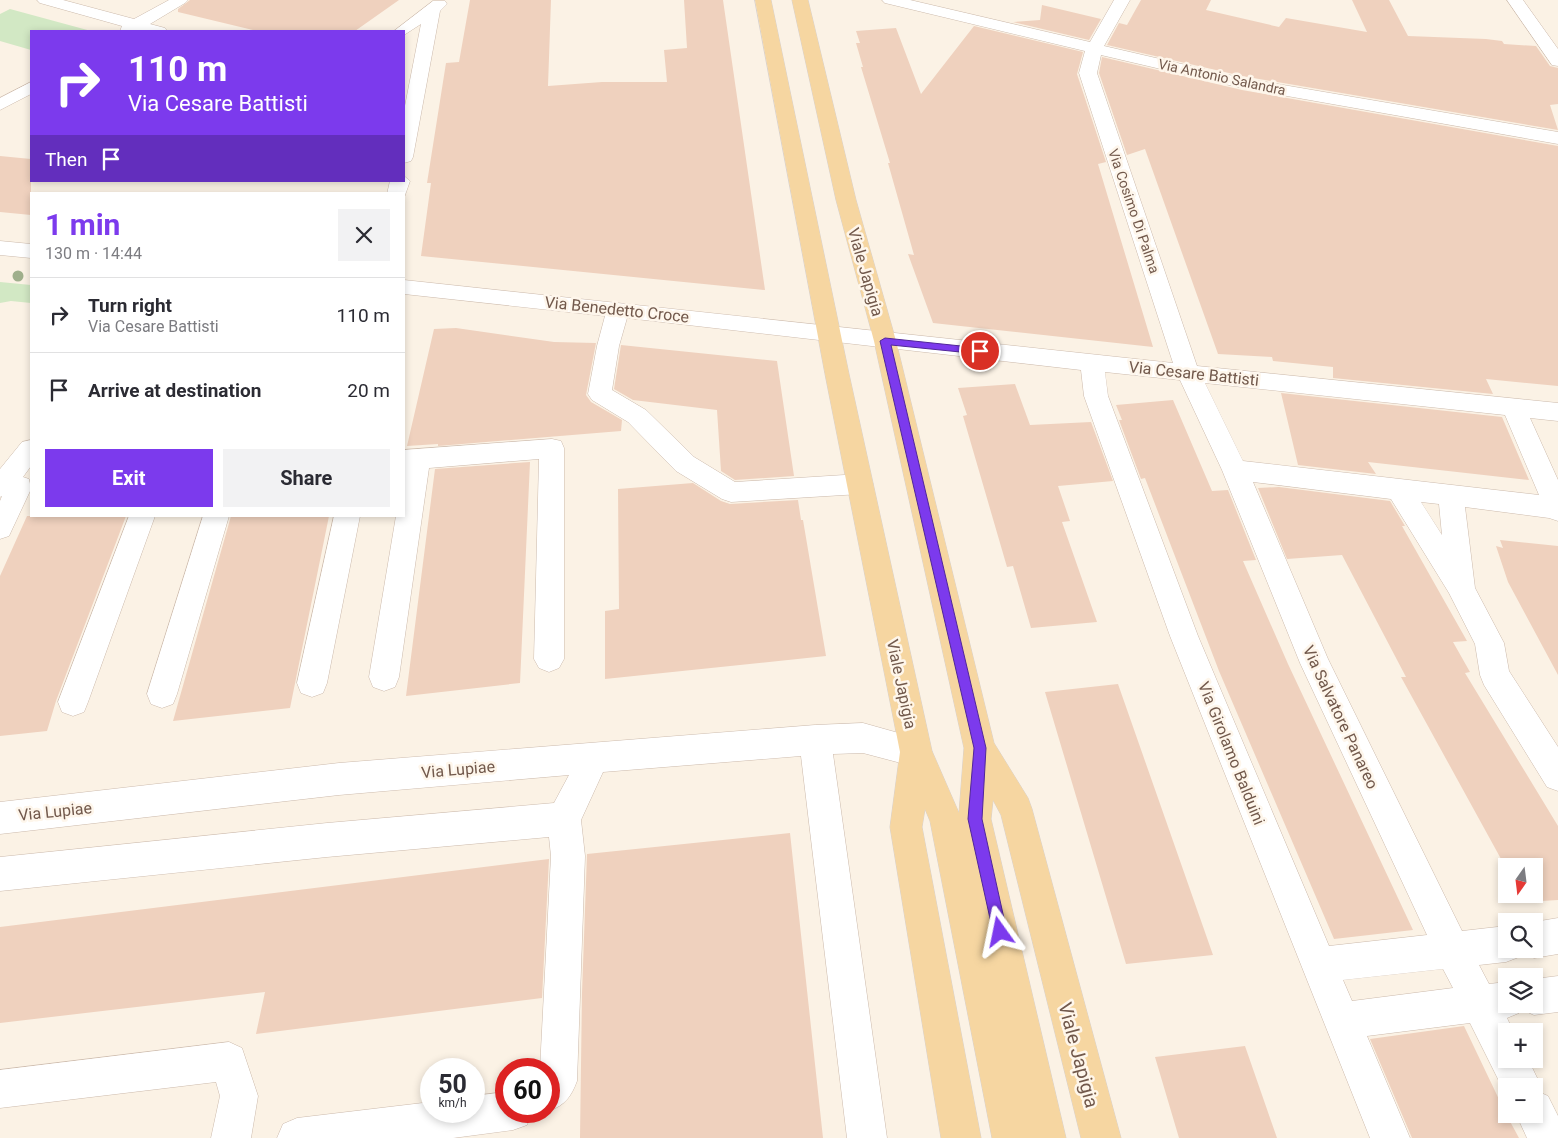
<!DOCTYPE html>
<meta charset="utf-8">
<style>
body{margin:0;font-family:Roboto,sans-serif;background:#f2f2f3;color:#2b2b33;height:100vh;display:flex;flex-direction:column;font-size:19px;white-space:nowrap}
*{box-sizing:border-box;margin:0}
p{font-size:16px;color:#7c7c81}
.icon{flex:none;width:28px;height:28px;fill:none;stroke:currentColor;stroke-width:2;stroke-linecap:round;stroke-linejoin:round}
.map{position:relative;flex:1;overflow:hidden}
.drawer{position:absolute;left:30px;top:192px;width:375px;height:325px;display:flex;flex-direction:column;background:#fff;border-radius:0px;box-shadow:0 2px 8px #0003}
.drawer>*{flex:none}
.guide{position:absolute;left:30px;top:30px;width:375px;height:152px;border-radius:0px;box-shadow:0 2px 8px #0003;background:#7c3aed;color:#fff;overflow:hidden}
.needle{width:32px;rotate:194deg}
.tools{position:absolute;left:1498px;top:858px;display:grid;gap:10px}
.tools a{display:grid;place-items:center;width:45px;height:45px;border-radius:0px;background:#fff;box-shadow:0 2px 8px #0003;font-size:25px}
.speed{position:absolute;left:420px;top:1058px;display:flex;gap:10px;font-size:25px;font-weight:700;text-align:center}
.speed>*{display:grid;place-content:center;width:65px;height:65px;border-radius:50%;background:#fff;box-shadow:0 2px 8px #0003;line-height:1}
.speed small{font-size:12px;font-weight:400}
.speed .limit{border:8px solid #d22;background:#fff;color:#111}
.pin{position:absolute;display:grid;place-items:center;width:42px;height:42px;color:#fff;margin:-21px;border:2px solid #fff;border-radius:50%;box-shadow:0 1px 5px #0007}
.me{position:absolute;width:55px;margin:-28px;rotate:348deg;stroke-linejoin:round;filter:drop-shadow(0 0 4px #0008)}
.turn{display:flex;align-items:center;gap:18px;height:105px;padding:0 15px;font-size:22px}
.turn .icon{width:65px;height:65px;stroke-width:2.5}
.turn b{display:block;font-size:35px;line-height:42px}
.then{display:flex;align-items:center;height:48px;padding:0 15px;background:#0003;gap:10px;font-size:19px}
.round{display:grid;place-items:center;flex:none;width:52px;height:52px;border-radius:0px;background:#f2f2f3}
.head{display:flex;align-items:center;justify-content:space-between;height:85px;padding:0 15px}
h1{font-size:30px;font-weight:700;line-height:38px;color:#7c3aed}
.action{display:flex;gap:10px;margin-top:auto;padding:10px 15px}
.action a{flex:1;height:58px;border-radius:0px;background:#7c3aed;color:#fff;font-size:20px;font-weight:700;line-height:58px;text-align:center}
.action a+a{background:#f2f2f3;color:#2b2b33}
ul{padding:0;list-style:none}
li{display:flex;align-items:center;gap:15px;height:75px;padding:0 15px;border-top:1px solid #e1e1e2}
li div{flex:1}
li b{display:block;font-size:19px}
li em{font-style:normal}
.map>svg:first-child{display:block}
.green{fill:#d2e8c4}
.building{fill:#efd1be}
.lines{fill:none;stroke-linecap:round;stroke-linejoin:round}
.minor-casing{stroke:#ccbaac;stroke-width:1}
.major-casing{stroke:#d8d1cd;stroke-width:1}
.minor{fill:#fff;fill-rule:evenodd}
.major{fill:#f6d6a1;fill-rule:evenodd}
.tree{fill:#9faf8c}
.route{fill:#7c3aed;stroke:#51269a}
.labels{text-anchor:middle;stroke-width:5;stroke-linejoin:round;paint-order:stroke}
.far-street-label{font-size:14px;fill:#72594c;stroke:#fef6eb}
.street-label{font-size:16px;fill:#72594c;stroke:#fef6eb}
.near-street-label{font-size:19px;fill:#72594c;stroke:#fef6eb}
</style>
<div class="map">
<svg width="1558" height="1138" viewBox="0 0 1558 1138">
<rect width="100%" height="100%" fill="#fbf2e5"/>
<!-- green -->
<path class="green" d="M10,9L91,31H31V50L0,41V14Z
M0,282L31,285V303L11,301L0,303Z"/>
<!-- building -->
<path class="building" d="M190,0H399L355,31H257L178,12V9Z
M470,0H551L548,86L602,82H667L664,50L687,48L684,0H723L765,290L421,256L431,183H427L446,63L459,62Z
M1141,0H1211L1206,10L1279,27L1286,18L1367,32L1352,0H1389L1408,36L1486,39L1502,41L1504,44L1536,46L1550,66L1558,68V104L1550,105L1558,130L1242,76L1107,45L1119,23L1127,25Z
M1042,5L1101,19L1089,40L1013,22L1040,20Z
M974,26L1083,52L1077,74L1106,162L1098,164L1153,347L933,323L908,254L914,255L888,163H890L861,67H863L856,43H860L856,31L896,28L921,94Z
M1102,57L1242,90L1558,146V386L1486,379L1493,394L1333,378V367L1273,361L1272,357L1218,354L1145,149L1127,155L1099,73Z
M0,156L31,159V215L0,212Z
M456,328L554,342L596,343L586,395L591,402L622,420L621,431L438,446V444L407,446L434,329Z
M621,345L777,361L794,476L735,480L721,471L717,410L633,400L614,389Z
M1015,384L1030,425L1091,422L1113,481L1058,486L1070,521L1062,522L1097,622L1031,628L1013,566L1007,567L963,416L967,415L958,388Z
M1281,393L1502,417L1529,480L1368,462L1376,474L1298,465Z
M1173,400L1212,491L1228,490L1256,560L1243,561L1288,664L1413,930L1334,939L1219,671L1145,478L1141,479L1119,420H1122L1116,405Z
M530,462L520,683L406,696L435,469Z
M693,483L721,501L730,504L798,500L801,520H803L826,656L605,679V611L619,609L618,489Z
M1279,487L1390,501L1405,526H1402L1467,641L1453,642L1470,672L1465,673L1558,826V900L1525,902L1520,894H1534V866H1506V868L1401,677H1406L1342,555L1287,559L1258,488Z
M27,516H126L56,701L47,731L0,736V576Z
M231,516H329L290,708L173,721Z
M1500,540L1558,546V675L1508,582L1496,546L1503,548Z
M1118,684L1213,955L1126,964L1045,692Z
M790,833L823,1138H580L582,993L587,854Z
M549,859L542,998L256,1034L265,992L0,1023V927Z
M1464,1026L1506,1114L1519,1138H1412L1370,1039Z
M1245,1046L1277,1138H1179L1155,1057Z"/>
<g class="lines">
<defs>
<path id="minor" d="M37,0H63L134,19L169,0H188L185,3L150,24L165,28L167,31H120L122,26L40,3Z
M882,0H910L1090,42L1114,0H1130L1104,46L1242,78L1558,132V144L1242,88L1101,55L1097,73L1197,366L1558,403V421L1530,418L1558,480V521L1549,518L1465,507L1475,588L1504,643L1509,671L1558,747V791L1547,787L1484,685L1480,675L1475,644L1449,593L1391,499L1253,482L1328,659L1462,931L1506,926V949H1534V922L1558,918V954L1534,958L1521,951L1519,957L1506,962L1479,965L1489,984L1506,982V1004H1534V979L1558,976V1012L1534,1015L1521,1009L1519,1013L1507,1018L1513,1031H1506V1059H1528L1541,1086L1539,1092L1548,1096L1558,1116V1138H1527L1516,1114H1534V1086H1506V1095L1470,1023L1367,1036L1410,1138H1370L1170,636L1084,396L1081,370L627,318L619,346L612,390L646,410L694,457L735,482L860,474L869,477L873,484L869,491L860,494L731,502L722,499L676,471L628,422L592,400L588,394L597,346L605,316L404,294V280L1173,363L1079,73L1085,51L885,3ZM1105,372L1180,380L1222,470L1300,663L1427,935L1329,946L1198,636L1108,396ZM1205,383L1505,415L1539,495L1243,461ZM1421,502L1439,504L1442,535ZM1443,969L1453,988L1352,1001L1343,980Z
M1507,0H1523L1558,49V66L1552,65Z
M433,1H445L447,4L440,11L413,157L411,161L404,163V111L421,24L404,35V31H394Z
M31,82V94L0,110V98Z
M404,176L410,181L404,198V194H387L390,181H404Z
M0,241L31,244V258L0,255Z
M552,439L561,441L564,448V659L559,668L549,672L539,668L534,659L539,459L429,468L399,677L395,687L384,691L373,687L369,677L396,516H404V450Z
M31,440V466L23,477L29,479L31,489L9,536L0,539V501L2,496L0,497V469L22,442Z
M129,516H155L88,702L84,712L73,716L62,712L58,702Z
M203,516H229L177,694L173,704L162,708L151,704L147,694Z
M334,516H360L327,683L323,693L312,697L301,693L297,683Z
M863,723L927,741L932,752L927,763L916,767L863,753L833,754L887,1138H847L801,756L603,772L581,820L585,856L577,1081C571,1097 565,1105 549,1111V1069H540L551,856L549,837L327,857L0,891V857L327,823L554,803L569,775L339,795L0,834V802L339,763L815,725Z
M229,1042L242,1048L258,1096L251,1138H211L220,1096L216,1082L0,1108V1070Z
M506,1092V1111H532L527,1125L513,1130L453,1138H277L283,1124L297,1118L431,1102V1111H474V1096Z"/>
<path id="major" d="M755,0H771L849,374L932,751L959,813L964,748L874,341L836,200L792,0H808L856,200L896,341L994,743L1028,798L1032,809L1121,1138H1081L1001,815L993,800L991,819L1066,1138H992L930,821L925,809L922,827L981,1138H941L890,827L900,752L825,374Z"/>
</defs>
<!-- minor casing -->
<use href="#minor" class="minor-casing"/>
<!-- major casing -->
<use href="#major" class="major-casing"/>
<!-- minor -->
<use href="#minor" class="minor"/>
<!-- major -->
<use href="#major" class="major"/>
</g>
<!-- trees -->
<circle class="tree" cx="18" cy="276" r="5.5"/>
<!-- route -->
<path class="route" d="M885,338L980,348L984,351L980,354L891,345L986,748L982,819L1007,932L1005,937L1000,939L995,937L993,932L968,819L974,748L880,341Z"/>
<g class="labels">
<!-- far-street labels -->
<g class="far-street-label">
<text transform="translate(1222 77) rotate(12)" y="5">Via Antonio Salandra</text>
<text transform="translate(1134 211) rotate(71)" y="5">Via Cosimo Di Palma</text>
</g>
<!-- street labels -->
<g class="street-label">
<text transform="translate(866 272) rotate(74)" y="6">Viale Japigia</text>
<text transform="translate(617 309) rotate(6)" y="6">Via Benedetto Croce</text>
<text transform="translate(1194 373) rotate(6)" y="6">Via Cesare Battisti</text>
<text transform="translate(902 684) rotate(78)" y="6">Viale Japigia</text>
<text transform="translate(1341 717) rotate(65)" y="6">Via Salvatore Panareo</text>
<text transform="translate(1232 753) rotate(68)" y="6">Via Girolamo Balduini</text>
<text transform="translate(458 769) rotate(-5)" y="6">Via Lupiae</text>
<text transform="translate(55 811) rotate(-6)" y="6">Via Lupiae</text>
</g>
<!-- near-street labels -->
<g class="near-street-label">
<text transform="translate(1079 1055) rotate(75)" y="7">Viale Japigia</text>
</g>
</g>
</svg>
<div class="tools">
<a><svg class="needle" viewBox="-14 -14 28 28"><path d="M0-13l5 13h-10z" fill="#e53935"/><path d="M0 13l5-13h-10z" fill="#7c7c81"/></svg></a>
<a><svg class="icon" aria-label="search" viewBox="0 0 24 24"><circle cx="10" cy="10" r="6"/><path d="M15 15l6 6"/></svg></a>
<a><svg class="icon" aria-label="layers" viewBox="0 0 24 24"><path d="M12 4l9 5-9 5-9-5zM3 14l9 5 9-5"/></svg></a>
<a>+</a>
<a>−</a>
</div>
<div class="speed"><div>50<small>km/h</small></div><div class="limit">60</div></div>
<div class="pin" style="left:980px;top:351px;background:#d93025"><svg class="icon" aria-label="arrive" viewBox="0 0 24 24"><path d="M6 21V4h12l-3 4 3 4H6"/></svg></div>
<svg class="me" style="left:1000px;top:932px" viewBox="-20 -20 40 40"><path d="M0-17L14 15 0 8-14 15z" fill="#7c3aed" stroke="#fff" stroke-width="4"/></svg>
<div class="guide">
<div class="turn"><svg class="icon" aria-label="right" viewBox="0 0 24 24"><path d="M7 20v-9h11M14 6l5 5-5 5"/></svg><div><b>110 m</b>Via Cesare Battisti</div></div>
<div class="then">Then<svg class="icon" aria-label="arrive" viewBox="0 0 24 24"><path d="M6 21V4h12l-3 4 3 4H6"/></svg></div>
</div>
<section class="drawer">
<div class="head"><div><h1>1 min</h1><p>130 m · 14:44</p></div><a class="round"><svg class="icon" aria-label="close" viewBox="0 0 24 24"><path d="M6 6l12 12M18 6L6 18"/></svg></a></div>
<ul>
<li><svg class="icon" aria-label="right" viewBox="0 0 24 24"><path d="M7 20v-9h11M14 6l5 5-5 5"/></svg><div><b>Turn right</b><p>Via Cesare Battisti</p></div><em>110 m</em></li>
<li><svg class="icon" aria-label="arrive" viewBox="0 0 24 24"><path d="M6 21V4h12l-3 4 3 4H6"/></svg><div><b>Arrive at destination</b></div><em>20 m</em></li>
</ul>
<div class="action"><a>Exit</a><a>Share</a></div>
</section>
</div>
